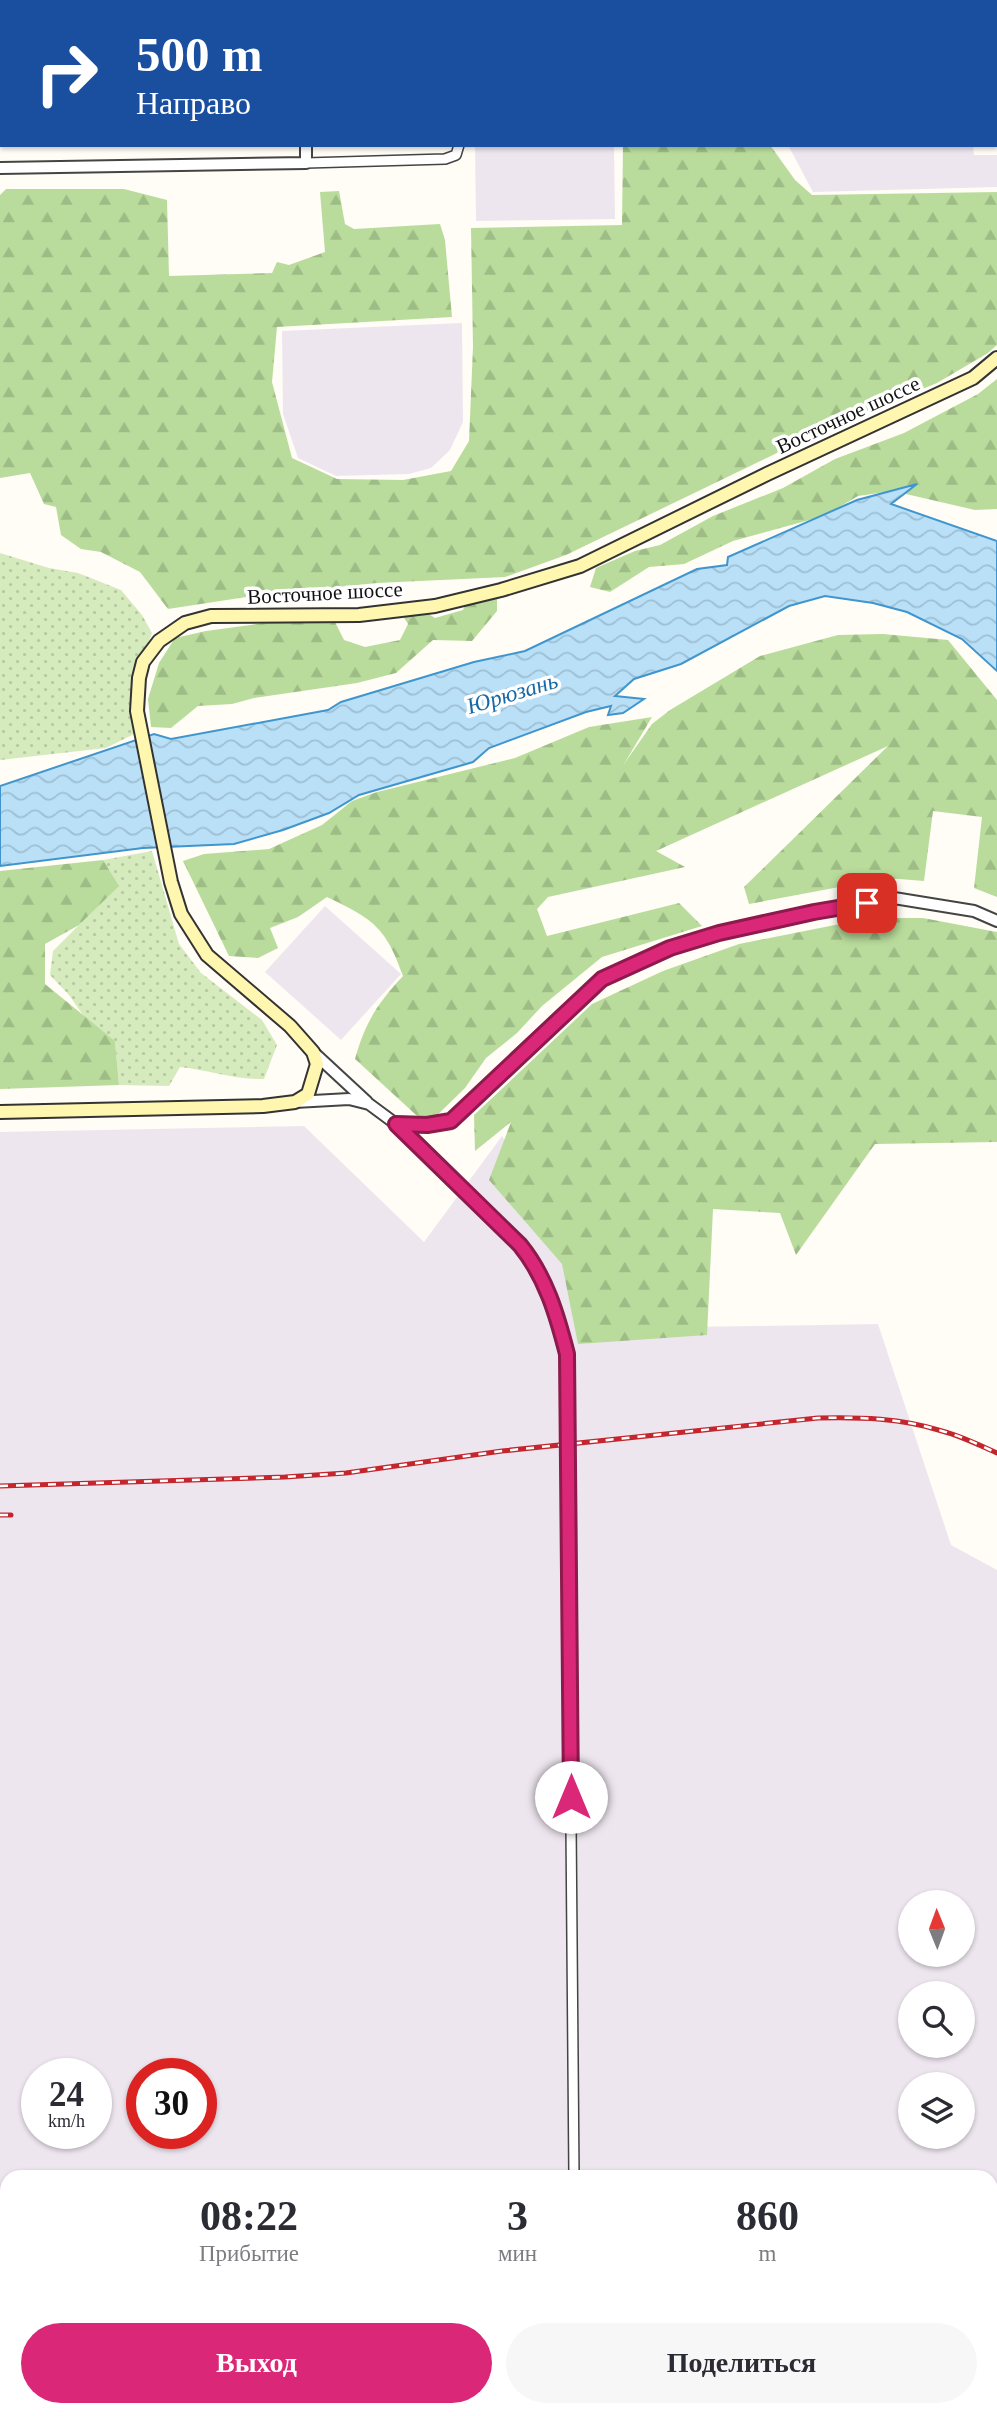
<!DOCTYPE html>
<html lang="ru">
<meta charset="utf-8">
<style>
body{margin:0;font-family:Georgia,serif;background:#f7f7f7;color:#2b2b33;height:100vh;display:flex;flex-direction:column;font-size:26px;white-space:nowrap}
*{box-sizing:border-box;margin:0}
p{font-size:23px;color:#7c7c81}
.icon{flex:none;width:38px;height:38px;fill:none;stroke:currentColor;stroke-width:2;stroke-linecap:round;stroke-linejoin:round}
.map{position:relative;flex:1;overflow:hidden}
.side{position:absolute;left:0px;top:2170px;width:998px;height:247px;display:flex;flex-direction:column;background:#fff;border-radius:21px 21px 0 0;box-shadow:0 2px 5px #0004}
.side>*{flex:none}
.guide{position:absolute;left:0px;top:0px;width:998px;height:147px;box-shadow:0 2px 5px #0004;background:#1a4fa0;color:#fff;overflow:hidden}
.needle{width:46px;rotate:359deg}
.controls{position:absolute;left:898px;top:1890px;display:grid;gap:14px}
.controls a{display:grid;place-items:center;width:77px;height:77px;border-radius:50%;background:#fff;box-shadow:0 2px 5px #0004;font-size:35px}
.speed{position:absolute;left:21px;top:2058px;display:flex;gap:14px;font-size:35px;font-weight:700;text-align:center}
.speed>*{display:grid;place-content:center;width:91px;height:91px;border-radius:50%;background:#fff;box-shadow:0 2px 5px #0004;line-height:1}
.speed small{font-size:18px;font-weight:400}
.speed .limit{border:10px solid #d22;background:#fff;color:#111}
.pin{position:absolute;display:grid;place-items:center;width:60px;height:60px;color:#fff;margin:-30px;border-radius:14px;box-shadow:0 4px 10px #0006}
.me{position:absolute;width:77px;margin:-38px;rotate:0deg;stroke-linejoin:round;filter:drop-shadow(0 0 5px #0008)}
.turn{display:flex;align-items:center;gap:24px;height:147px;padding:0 21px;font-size:32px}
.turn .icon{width:91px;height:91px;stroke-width:2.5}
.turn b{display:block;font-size:49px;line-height:60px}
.eta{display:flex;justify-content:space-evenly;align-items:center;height:119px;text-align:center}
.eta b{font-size:42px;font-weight:800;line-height:49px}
.primary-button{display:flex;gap:14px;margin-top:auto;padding:14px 21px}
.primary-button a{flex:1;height:80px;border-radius:42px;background:#db2777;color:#fff;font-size:28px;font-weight:800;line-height:80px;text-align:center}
.primary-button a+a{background:#f7f7f7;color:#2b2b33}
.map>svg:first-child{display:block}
.industrial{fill:#eee6ef;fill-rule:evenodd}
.grass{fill:url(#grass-dots)}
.forest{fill:url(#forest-firs)}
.water{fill:url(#water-waves);stroke:#3f96cf;stroke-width:2}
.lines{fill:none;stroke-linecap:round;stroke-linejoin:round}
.minor-casing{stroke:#444;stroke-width:12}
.tertiary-casing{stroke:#444;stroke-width:14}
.secondary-casing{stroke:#333;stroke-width:16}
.minor{stroke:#fff;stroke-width:9}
.tertiary{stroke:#fff;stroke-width:10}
.secondary{stroke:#fff6b0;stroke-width:12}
.rail-casing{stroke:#c4262e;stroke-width:5}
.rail{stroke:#fff;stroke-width:2.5;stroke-dasharray:8;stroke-linecap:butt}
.route-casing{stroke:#8e194d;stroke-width:18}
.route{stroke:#db2777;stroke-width:12}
.labels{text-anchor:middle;stroke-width:7;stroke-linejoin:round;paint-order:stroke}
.street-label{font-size:21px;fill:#111;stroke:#fff}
.water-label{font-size:23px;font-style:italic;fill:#1768a6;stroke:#fff}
</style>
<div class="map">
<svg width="997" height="2416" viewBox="0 0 997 2416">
<defs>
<pattern id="grass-dots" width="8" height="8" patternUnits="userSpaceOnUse" patternTransform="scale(1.75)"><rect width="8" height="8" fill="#d5ebbd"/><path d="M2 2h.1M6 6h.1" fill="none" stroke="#b6c8a1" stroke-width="1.8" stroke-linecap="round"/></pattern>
<pattern id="forest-firs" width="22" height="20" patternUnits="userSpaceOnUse" patternTransform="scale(1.75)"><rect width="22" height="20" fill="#b9dc9c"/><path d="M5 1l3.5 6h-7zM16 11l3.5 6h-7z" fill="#9ebc85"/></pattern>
<pattern id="water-waves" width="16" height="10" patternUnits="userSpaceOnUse" patternTransform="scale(1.75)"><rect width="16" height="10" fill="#b9e0f7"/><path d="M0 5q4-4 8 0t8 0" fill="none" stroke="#9ebfd3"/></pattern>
</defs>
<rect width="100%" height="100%" fill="#fffdf5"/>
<!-- industrial -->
<path class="industrial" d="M475,145H614L615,219L476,221Z
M788,145H973L974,155H997V187L813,192Z
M462,323L463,422L450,450L431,468L409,474L336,476L298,458L283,414L282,331Z
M325,906L401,974L341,1040L265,972Z
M304,1126L424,1242L502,1136L631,1328L878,1324L951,1545L997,1570V2416H0V1132ZM910,1902H962V1955H910ZM910,1993H962V2046H910ZM37,2074H96V2133H37ZM142,2074H201V2133H142ZM910,2084H962V2137H910ZM7,2177H990V2410H7Z"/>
<!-- grass -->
<path class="grass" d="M0,553L49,568L78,573L121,590L142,615L152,633L136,673V733L106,748L0,760Z
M152,851L179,944L201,973L262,1020L277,1045L264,1079C235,1080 209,1070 180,1067L169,1086L119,1085L115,1041L85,1018L69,995L50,975L53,951L118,886L103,860Z"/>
<!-- forest -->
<path class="forest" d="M623,145H770L795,180L812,195L997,192V345L988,353L937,383L837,424L566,555L505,577L377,583L260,595L168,609L140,572L101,552L81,549L61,535L56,507L44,504L30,473L0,478V195L6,189H124L167,200L169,276L272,273L277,262L289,265L325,252L320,192L339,191L345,224L354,229L440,224L445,240L452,317L277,327L272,382L292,458L337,479L403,480L451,471L469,441L473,347L471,228L622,225Z
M997,379V509L975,510L893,491L858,496L824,516L733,541L684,564L649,567L610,592L590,587L596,568L635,551L660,545L713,516L783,488L835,459L904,433L978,394Z
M497,598V611L472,641L433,640L396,673L357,683L254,698L232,704L198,706L171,728L151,727L148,699L159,663L175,638L206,631L331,614L344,640L365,647L400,640L408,624L400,611L419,608L435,618L463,610L466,603Z
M883,634L948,640L997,700V897L974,888L982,817L933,811L924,881L887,878L749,904L744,887L888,746L656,851L685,867L548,897L537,909L547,936L679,903L702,926L602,957L542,1006L517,1033L486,1058L465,1088L427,1125L355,1059C365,1023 377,1004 403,976C386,927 373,919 327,897L298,917L270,928L278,948L258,958L229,956L183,861L204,854L269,849L322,825L352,801L377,792L515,758L589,727L652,717L624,764L652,724L670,710L760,656L838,635Z
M103,860L119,886L79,925L45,944V984L115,1041L119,1085L0,1089V871Z
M870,918H923L997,932V1142L875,1144L796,1255L780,1213L713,1209L707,1335L578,1344L562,1264L489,1180L511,1122L475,1151L474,1115L592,1004L663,971L739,944Z"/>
<!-- water -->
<path class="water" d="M917,484L891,504L997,541V671L962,639L907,612L873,603L825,596L789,606L681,664L634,679L615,696L644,699L623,713L608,715L611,706L586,712L489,748L473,762L359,795L329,813L283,830L234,844L143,848L0,866V786L154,734L171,739L328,710L341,702L474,662L525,651L697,569L727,565L728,557L857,500Z"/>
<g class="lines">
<defs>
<path id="minor" d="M460,0V2
M306,163L445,159L456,155L459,145
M396,1124L495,1221L533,1261L558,1316L567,1354L574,2177
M41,2410V2416
M934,2410L937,2416"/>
<path id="tertiary" d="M302,0V2
M0,168L306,163V145
M313,1052L367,1102
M295,1102L349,1099L369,1104L396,1124L427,1125L451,1121L602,979L670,948L719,933L814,912L894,898L974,911L997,921"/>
<path id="secondary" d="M0,1112L263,1106L295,1102L308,1094L317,1064L313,1052L290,1026L207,955L181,914L171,882L137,711L139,678L143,662L159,641L185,623L211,616L359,615L435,606L501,590L580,566L767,474L973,378L997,358"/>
</defs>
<!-- minor casing -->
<use href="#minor" class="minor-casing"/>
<!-- tertiary casing -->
<use href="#tertiary" class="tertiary-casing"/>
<!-- secondary casing -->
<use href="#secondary" class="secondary-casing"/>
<!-- minor -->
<use href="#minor" class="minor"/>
<!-- tertiary -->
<use href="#tertiary" class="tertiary"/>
<!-- secondary -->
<use href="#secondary" class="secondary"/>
<defs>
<path id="rail" d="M0,1486L285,1477L346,1473L502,1451L818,1418C860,1417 901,1418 942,1431C961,1436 979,1445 997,1453
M0,1515H11"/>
</defs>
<!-- rail casing -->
<use href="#rail" class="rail-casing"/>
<!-- rail -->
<use href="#rail" class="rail"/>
</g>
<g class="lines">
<defs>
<path id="route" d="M571,1797L567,1354C557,1315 546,1277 520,1245L396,1124L427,1125L451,1121L602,979L670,948L719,933L814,912L867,903"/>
</defs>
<!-- route casing -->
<use href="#route" class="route-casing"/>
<!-- route -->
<use href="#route" class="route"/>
</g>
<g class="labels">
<!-- street labels -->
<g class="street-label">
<text transform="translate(848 415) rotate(-25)" y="7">Восточное шоссе</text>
<text transform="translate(325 593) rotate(-3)" y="7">Восточное шоссе</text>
</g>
<!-- water labels -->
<g class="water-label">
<text transform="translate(512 693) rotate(-17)" y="8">Юрюзань</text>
</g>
</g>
</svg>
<div class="controls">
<a><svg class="needle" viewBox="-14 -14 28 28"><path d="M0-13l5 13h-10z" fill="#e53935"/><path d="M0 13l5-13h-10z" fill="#7c7c81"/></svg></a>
<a><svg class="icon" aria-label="search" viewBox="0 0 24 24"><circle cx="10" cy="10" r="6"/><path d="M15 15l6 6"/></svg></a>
<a><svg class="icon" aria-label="layers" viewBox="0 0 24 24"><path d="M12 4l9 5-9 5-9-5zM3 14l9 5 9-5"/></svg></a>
</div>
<div class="speed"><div>24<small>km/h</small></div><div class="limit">30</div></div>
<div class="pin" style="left:867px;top:903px;background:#d93025"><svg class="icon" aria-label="arrive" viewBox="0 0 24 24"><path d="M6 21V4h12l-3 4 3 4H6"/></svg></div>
<svg class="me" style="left:571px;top:1797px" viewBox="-20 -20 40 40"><circle r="19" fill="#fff"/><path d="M0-13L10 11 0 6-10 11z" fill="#db2777"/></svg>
<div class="guide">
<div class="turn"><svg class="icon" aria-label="right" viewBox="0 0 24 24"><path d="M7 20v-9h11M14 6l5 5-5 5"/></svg><div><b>500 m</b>Направо</div></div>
</div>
<section class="side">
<div class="eta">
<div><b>08:22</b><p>Прибытие</p></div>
<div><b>3</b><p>мин</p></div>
<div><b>860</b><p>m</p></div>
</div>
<div class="primary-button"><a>Выход</a><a>Поделиться</a></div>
</section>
</div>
